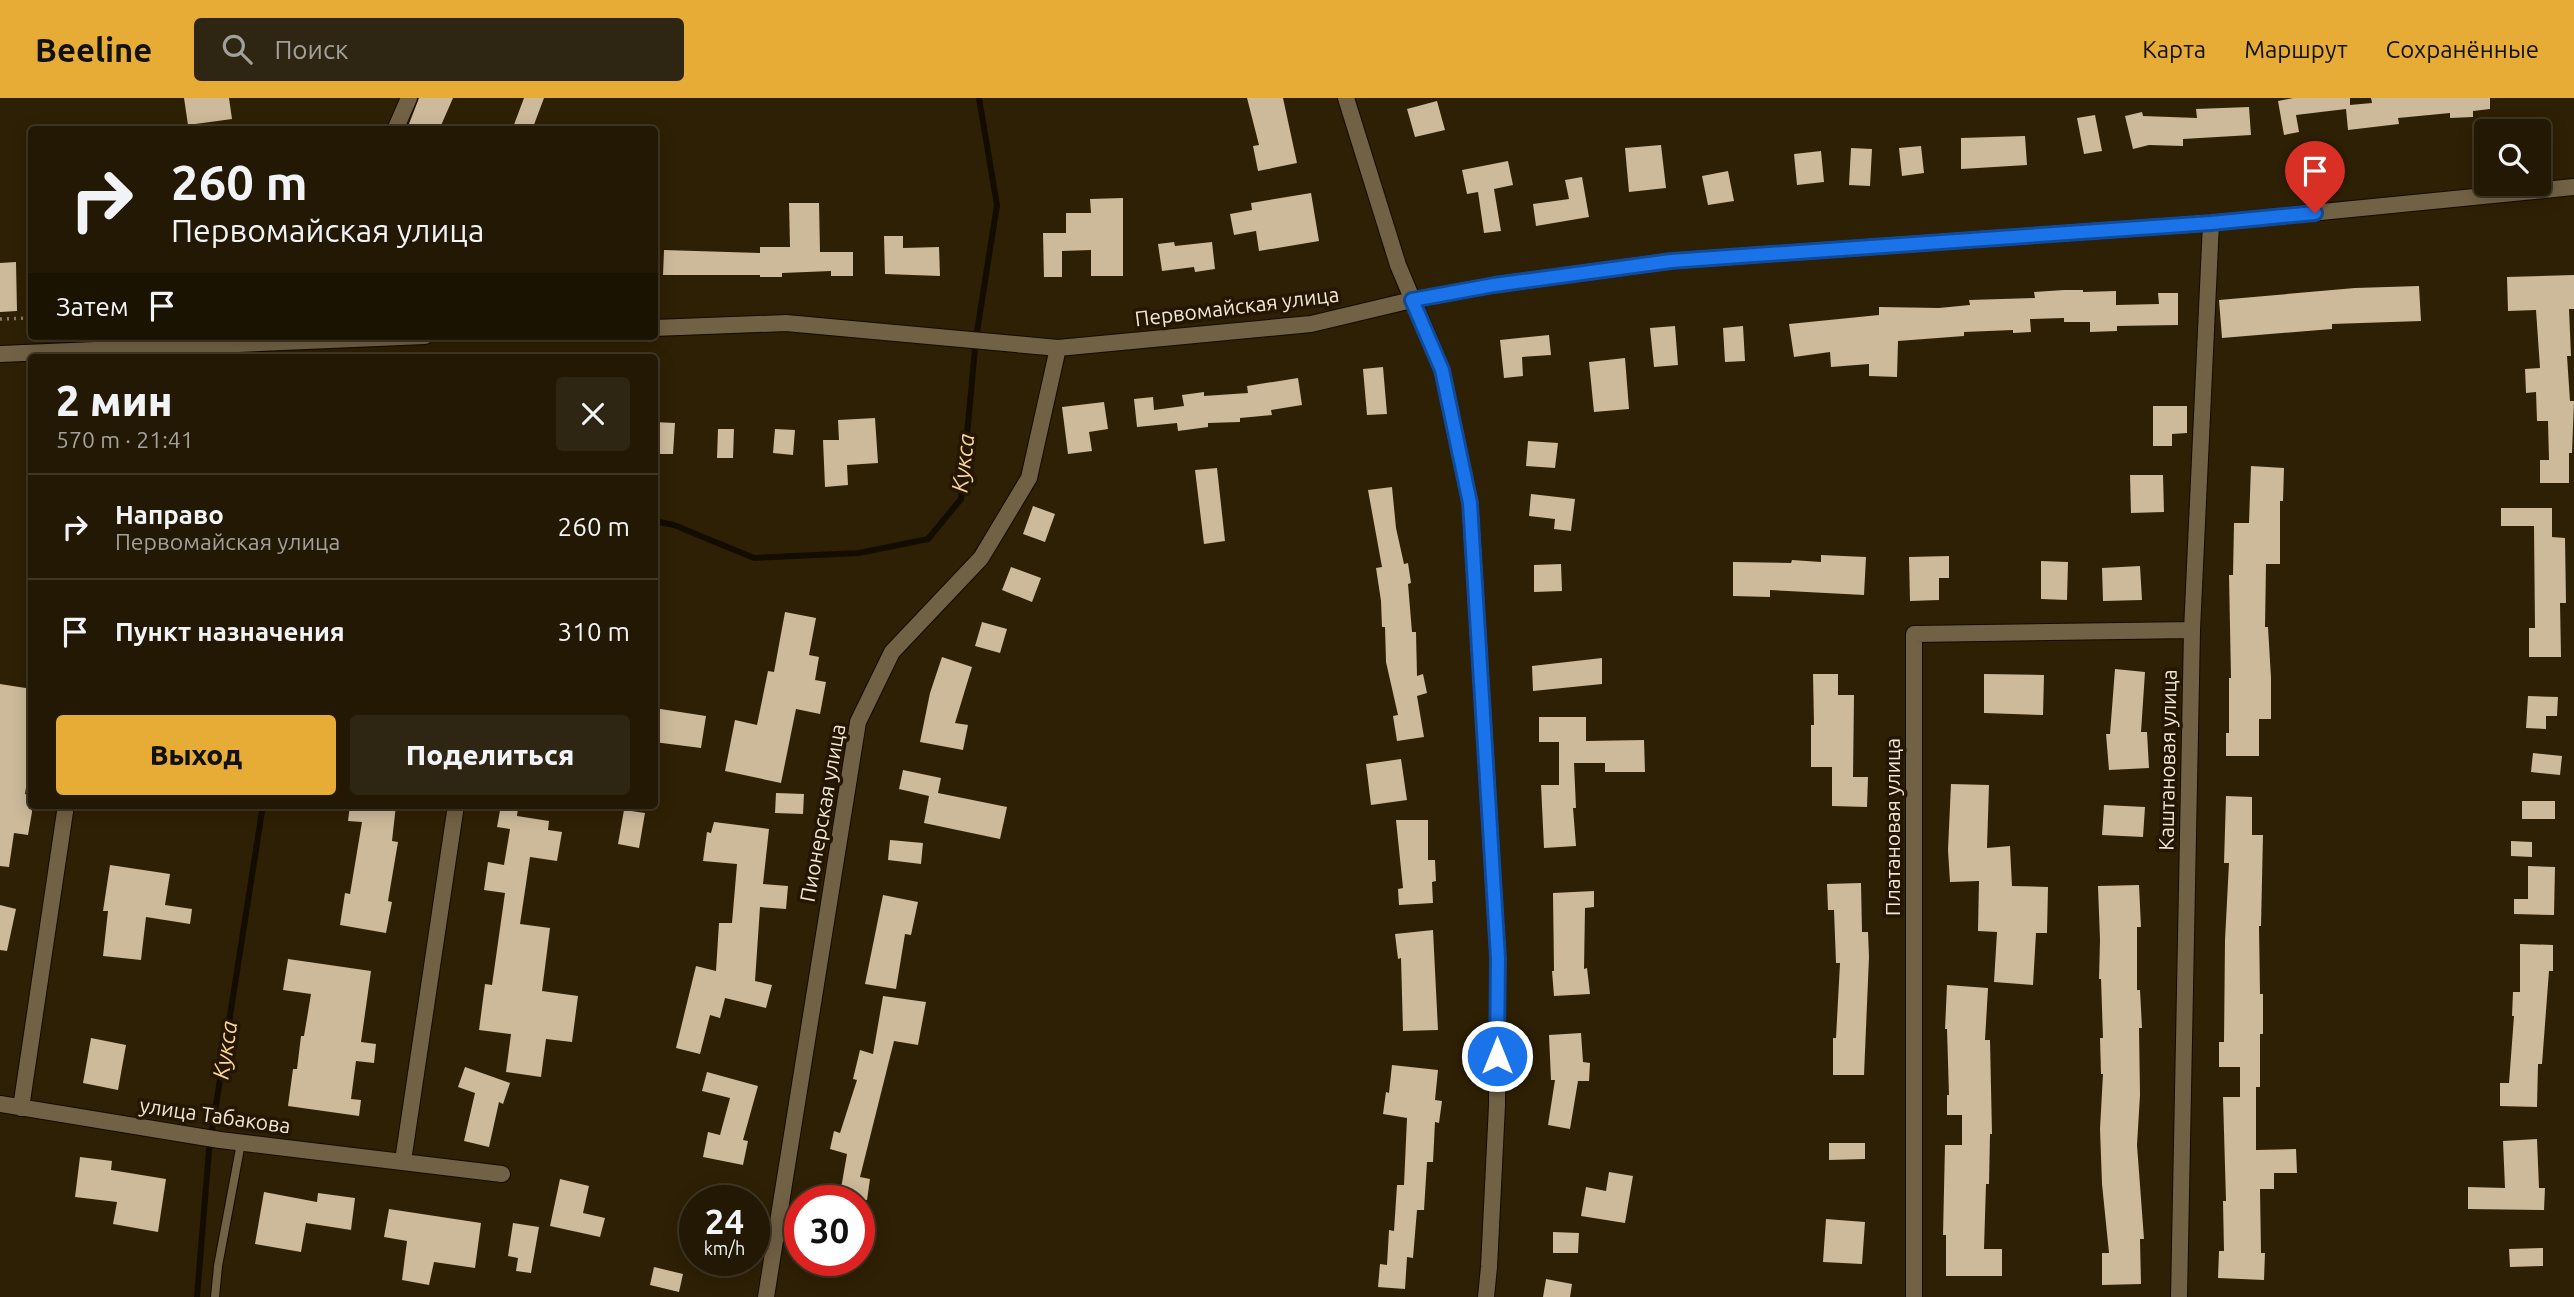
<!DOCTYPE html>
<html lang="ru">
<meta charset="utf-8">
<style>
body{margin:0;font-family:Ubuntu,sans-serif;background:#2e2512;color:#f1f3f6;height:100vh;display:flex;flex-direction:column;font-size:26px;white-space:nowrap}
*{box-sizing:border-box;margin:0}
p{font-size:23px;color:#a2a09a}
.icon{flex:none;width:38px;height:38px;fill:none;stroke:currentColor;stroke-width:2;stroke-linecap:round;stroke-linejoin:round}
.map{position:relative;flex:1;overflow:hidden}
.side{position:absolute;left:28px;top:256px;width:630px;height:455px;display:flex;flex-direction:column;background:#221803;border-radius:7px;box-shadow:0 4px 18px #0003,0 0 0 2px #3f3725}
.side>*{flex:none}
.top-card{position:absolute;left:28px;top:28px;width:630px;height:214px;border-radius:7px;box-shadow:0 4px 18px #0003,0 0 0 2px #3f3725;background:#221803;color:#f1f3f6;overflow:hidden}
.fabs{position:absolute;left:2474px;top:21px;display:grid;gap:14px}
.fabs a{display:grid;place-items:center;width:77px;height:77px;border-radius:7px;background:#221803;box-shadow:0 4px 18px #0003,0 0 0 2px #3f3725;font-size:35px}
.speed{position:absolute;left:679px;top:1087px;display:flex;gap:14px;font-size:35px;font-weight:700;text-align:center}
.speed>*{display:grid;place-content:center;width:91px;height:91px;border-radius:50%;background:#221803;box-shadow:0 4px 18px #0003,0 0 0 2px #3f3725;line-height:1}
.speed small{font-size:18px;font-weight:400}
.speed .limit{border:10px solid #d22;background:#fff;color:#111}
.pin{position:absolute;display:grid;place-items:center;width:60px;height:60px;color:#fff;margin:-72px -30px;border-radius:50% 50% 50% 0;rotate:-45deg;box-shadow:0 0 7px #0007}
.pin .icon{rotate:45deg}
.me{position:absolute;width:77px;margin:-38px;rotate:0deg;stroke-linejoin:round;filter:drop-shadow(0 0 5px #0008)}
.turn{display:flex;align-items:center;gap:24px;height:147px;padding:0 28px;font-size:32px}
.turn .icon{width:91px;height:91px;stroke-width:2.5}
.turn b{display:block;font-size:49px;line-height:60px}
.then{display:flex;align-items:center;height:66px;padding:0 28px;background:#0003;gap:14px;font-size:26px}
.round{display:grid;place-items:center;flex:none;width:74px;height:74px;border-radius:7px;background:#2e2512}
.summary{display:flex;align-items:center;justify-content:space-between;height:119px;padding:0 28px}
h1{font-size:42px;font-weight:800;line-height:52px}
.cta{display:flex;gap:14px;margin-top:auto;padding:14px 28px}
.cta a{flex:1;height:80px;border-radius:7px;background:#e6ac36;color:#111;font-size:28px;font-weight:800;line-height:80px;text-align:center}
.cta a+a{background:#2e2512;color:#f1f3f6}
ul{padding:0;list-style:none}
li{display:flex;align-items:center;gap:21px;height:105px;padding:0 28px;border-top:2px solid #3f3725}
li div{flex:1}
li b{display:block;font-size:26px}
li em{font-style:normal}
header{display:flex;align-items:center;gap:42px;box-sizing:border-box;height:98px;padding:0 35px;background:#e6ac36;color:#111}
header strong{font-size:33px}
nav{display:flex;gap:38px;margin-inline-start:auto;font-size:24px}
.search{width:490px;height:63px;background:#2e2512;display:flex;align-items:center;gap:18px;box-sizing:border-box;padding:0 24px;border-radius:7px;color:#a2a09a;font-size:26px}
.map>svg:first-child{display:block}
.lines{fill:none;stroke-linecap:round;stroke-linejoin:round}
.stream{stroke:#150c00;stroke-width:6}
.building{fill:#ccba9a}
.service-casing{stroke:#140a00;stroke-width:10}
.minor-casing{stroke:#140a00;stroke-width:18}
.path{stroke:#877b64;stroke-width:3.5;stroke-dasharray:2 5;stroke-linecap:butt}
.service{stroke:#726245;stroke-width:8}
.minor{stroke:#726245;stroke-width:16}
.route-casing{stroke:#114b97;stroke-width:18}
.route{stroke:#1a73e8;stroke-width:12}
.labels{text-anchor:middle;stroke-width:7;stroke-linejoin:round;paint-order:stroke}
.street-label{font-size:21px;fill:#f0e6d6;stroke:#241600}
.water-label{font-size:23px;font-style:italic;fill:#fad595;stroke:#241600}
</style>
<header>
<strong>Beeline</strong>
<div class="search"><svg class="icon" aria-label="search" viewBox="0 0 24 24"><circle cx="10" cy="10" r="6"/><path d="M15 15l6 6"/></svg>Поиск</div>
<nav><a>Карта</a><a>Маршрут</a><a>Сохранённые</a></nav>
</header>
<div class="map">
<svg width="2574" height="1199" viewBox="0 0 2574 1199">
<rect width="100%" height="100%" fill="#2e2004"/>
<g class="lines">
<!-- stream -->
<path class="stream" d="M654,423L674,427L754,460L859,455L928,441L961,401L976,240L997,107L979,0
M197,1199L209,1052L263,707"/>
</g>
<!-- building -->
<path class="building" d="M184,0H229L232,21L188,27Z
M419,0H453L439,32H421L409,26Z
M524,0H544L532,32H512Z
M1247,0H1283L1297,65L1258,73L1253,48L1259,47Z
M2293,0H2350V7L2372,5L2371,0H2490V11L2473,13V19L2450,20V15L2398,20L2399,26L2348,32L2346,11L2296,17L2299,34L2284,37L2278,3Z
M1437,3L1445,32L1415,39L1407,11Z
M2249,9L2251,37L2183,41V48L2149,47L2133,51L2125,18L2142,14L2143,18L2197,20L2196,11Z
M2095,17L2102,53L2084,56L2077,20Z
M2025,38L2027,67L1961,71V40Z
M1661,47L1666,90L1629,94L1625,50Z
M1921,48L1924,75L1902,78L1899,50Z
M1851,50L1872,51L1870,88L1849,87Z
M1821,53L1824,84L1797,87L1794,56Z
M1508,63L1513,87L1494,91L1501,133L1484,135L1478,94L1467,96L1462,72Z
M1728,73L1734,103L1708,107L1702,78Z
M1582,79L1589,119L1536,128L1533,106L1569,101L1565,82Z
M1311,95L1319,143L1259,153L1256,133L1234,137L1230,116L1252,112L1251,105Z
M1123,100V178H1091V152L1062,153V179H1044L1043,135H1066V115H1091L1090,101Z
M789,105H819L820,154H853V178H831V173L782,175V179H760V177H663L664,152L760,155V149H790Z
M884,138H903V150L939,149L940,178L885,176Z
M1174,144L1175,148L1212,144L1215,171L1195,174L1194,169L1162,173L1158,146Z
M16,164L17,213L0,214V165Z
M2574,177V211H2569L2571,258H2567L2570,303H2574L2572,355H2569V385H2540V362H2549L2548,323H2537L2536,294L2526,295L2525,271L2540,270L2536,212L2508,213L2507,179Z
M2419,188L2421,223L2332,226V231L2222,240L2219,202L2355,190Z
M2064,192H2083V194L2116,193V207L2159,206L2158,195H2178V227L2117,228V233L2090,234V224H2064V220L2030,221L2031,234L2013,235V232L1964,234V238L1898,243L1897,279L1869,278V266L1831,269L1830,254L1794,259L1789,226L1879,217V209L1939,210L1970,207L1969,202L2035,200L2034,194Z
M1675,228L1678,267L1654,269L1650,230Z
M1743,228L1745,263L1725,264L1723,230Z
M1549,237L1551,257L1522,259L1523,278L1504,280L1500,242Z
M1625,260L1629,311L1594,314L1589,264Z
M1383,269L1387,316L1367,317L1363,271Z
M1298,280L1302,307L1271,312L1272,317L1240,320V324L1208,325V329L1178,333L1177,325L1137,329L1134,301L1153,299L1154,312L1184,308L1182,297L1204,294V298L1248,295L1247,288Z
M1104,304L1108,331L1089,334L1092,353L1068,356L1062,309Z
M2153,308H2187V335L2172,336V348H2153Z
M875,320L878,365L847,367L848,387L825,389L823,342H839L838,322Z
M654,324L675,325L673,356H654Z
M718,331H734L733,360H717Z
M775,331L795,332L793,357L773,355Z
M1528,343L1558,345L1555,370L1526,368Z
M2251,368L2284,370L2283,403H2280V466H2266L2265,529H2268L2271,580V621H2259V658H2226V635H2229V580H2231L2229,477H2233L2234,425H2249Z
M1217,370L1225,443L1204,446L1195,372Z
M2130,377H2163L2164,414L2131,415Z
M1392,389L1396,430L1404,466L1408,465L1411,485L1408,486L1412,534H1416L1417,578L1423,576L1427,595L1417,598L1424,639L1397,643L1393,618L1398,617L1386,564L1385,529H1382L1381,503L1376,470L1382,469L1368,392Z
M1531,396L1575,401L1571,433L1554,431L1555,421L1529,418Z
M1033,408L1055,416L1045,444L1023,436Z
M2501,410H2552V439L2565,440L2566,505H2560L2561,559H2529V530H2535L2534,428H2501Z
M1821,457L1866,459L1864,497L1770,492V499L1733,498V464L1791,465L1792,462L1821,464Z
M1949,458V480H1939V502L1910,503L1909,459Z
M2041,463L2068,464L2067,502L2041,501Z
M1561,466L1562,493L1534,494V467Z
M2140,468L2142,502L2103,503L2102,470Z
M1011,469L1041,480L1032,504L1002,492Z
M785,514L816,520L809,557L819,559L815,582L826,584L820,616L796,611L781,685L725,673L735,622L757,627L768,573L774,574Z
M982,524L1007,531L1000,555L975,548Z
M942,559L972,569L955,625L968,627L963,652L920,644L930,595Z
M1602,560V586L1533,593L1532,568Z
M2115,571L2145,574L2141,634H2147L2149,670L2109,672L2106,636H2110Z
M1813,576H1838V597H1854L1853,679H1868L1867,709L1832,708V669H1811V627H1814Z
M1984,576L2044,577L2043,617L1984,615Z
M0,586L32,591V653L25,696L32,697V714L28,737L14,735L9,769L0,768Z
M2528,598L2558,599L2557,618H2546V631L2526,630Z
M654,610L706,618L701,650L654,644Z
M1539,619H1586V643L1644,642L1645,674H1605V665H1574L1576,710H1573L1576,748L1544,750L1541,687H1559V644H1539Z
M2533,655L2562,658L2560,677L2531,674Z
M1401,661L1407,702L1371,707L1366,666Z
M903,672L941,680L938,695L1007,709L1000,741L924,725L929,698L899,691Z
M1951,686L1989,687L1987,750L2010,748L2012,788L2048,789L2047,835H2036L2033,887L1994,884L1997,834L1978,833L1979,783L1950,784L1948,752Z
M776,695L804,696L803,716L775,715Z
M2226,698L2252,699V737H2263L2261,828H2259L2260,896H2263V936H2260V989H2256V1052L2296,1051L2297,1075H2274V1091H2260L2261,1155H2265L2264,1182L2218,1180L2219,1153H2224L2223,1103H2226L2223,999H2240V969H2219V944H2224L2225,842L2229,765H2224Z
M2522,703H2555V721H2522Z
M350,707H396L392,743L398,744L388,803L392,804L386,835L340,827L345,795L350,796L362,724L348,723Z
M501,707L518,709L517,718L549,723L548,732L562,734L557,763L530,759L520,826L550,830L542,893L578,898L572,944L546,941L541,979L506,974L511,936L479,932L485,886L492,887L505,795L484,792L488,764L504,767L510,731L497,729Z
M2104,707L2145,709L2143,739L2102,737Z
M624,712L645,715L639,750L618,746Z
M1396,722H1428V762H1435L1436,783L1432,784L1433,805L1399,807L1398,791L1403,790Z
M714,724L769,731L763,786L788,788L786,811L760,809L755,883L772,887L766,910L725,900L720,920L710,917L700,956L676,950L696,868L716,873L719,825H732L737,766L703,763L707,734L711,735Z
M890,742L923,745L921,766L888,762Z
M2511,743L2532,744V759L2511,758Z
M110,767L170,776L165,807L192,811L190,826L146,819L141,862L103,858L108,813H103Z
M2528,768L2555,769L2554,817L2514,816V801H2528Z
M1861,785L1862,834H1868L1869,859L1864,977H1833V940H1836L1840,865H1836L1834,812H1828L1827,786Z
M2139,787L2141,829H2137V892H2140L2142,930H2139L2140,997L2137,1047L2144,1141H2140L2141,1186L2102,1187V1155H2109L2102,1086L2100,1031L2103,976H2101L2100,940H2103L2101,881H2099L2100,842L2098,788Z
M1594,793V809L1585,810L1584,871L1587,870L1590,896L1554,898L1552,873H1554L1553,795Z
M883,797L918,804L911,837L905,836L896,891L865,886Z
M0,807L16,811L7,853L0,852Z
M1433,832L1438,932L1403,933L1401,860L1398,861L1395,836Z
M2520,846L2553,847V873H2549L2542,966H2538L2537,1009L2500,1008V985H2509L2514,918H2512L2513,894H2520Z
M288,861L371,873L361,944L376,946L374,965L356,963L351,1001L361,1002L359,1018L288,1008L293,971H297L301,938H304L311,896L283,892Z
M1947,887L1988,890L1985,942H1990L1992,1036H1990L1989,1086H1986L1984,1151H2002V1178H1946V1137H1943L1945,1047H1962V1017H1947V997H1949L1947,931H1945Z
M883,898L926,904L918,947L894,943L860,1079L870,1081L867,1102H839L847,1056L830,1051L834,1033L840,1035L857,982L853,981L860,952L873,956Z
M1581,935L1583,964L1590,965L1589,983H1578L1570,1031L1548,1027L1555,982H1551L1549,937Z
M91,940L126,947L118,992L83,985Z
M1392,967L1438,972L1435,1002L1442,1003L1439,1025L1435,1024L1433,1064H1427L1424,1112H1417L1413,1160L1407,1159L1405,1191L1378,1189L1380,1166L1387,1167L1389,1132L1394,1133L1397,1087H1404L1407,1020L1383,1016L1386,994L1389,995Z
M465,969L510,985L503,1006L499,1004L489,1049L464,1043L475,995L458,989Z
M707,974L758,988L743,1042L748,1043L743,1067L703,1059L708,1034L720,1037L730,1000L702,993Z
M2537,1041L2539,1090H2545L2544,1112L2468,1111V1089L2505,1090L2503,1043Z
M1829,1045H1865V1061L1829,1062Z
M80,1059L112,1063L111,1072L166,1081L158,1134L113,1126L117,1104L75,1099Z
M1609,1074L1633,1078L1625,1125L1581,1118L1586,1089L1606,1093Z
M560,1081L589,1088L583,1115L605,1120L600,1139L550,1128Z
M264,1094L317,1104L318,1095L355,1100L351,1132L306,1125L301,1154L255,1146Z
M389,1111L481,1125L475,1170L434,1164L429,1187L402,1182L407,1143L384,1139Z
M1826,1121L1865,1124L1862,1166L1823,1164Z
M513,1125L539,1129L531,1175L516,1173L518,1160L508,1158Z
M1553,1134L1579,1135L1578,1155H1553Z
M2543,1150V1168L2510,1169L2509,1151Z
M654,1169L683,1176L679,1194L650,1187Z
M1546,1181L1572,1186L1570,1199H1543Z"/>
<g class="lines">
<defs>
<path id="service" d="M215,1199L218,1168L241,1045"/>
<path id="minor" d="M1346,0L1398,167L1442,272L1470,405L1498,860L1497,1007L1489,1169L1486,1199
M395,32L409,0
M654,230L786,225L1058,250L1311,226L1412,202L1494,187L1671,163L2211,125L2574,89
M0,256L425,238
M0,1006L220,1042L502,1076
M21,1010L66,707
M403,1063L456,707
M766,1199L858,624L892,554L981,460L1029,380L1058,250
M1914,1199V536L2192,532
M2179,1199L2192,532L2211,125"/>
</defs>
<!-- service casing -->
<use href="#service" class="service-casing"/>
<!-- minor casing -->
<use href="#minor" class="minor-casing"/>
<!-- path -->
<path class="path" d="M0,221L32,220"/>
<!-- service -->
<use href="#service" class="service"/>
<!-- minor -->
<use href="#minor" class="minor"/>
</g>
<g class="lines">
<defs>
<path id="route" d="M1497,958L1498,860L1470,405L1442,272L1412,202L1494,187L1671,163L2211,125L2315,115"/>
</defs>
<!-- route casing -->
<use href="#route" class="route-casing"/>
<!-- route -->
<use href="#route" class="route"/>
</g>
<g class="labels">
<!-- street labels -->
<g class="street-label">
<text transform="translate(1237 209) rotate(-7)" y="7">Первомайская улица</text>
<text transform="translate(2168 662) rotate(-89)" y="7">Каштановая улица</text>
<text transform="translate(823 715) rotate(-80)" y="7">Пионерская улица</text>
<text transform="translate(1893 729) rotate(-90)" y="7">Платановая улица</text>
<text transform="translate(215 1018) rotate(8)" y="7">улица Табакова</text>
</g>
<!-- water labels -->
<g class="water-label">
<text transform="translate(963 365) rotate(-83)" y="8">Кукса</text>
<text transform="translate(225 952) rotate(-81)" y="8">Кукса</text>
</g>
</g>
</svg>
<div class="fabs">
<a><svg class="icon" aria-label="search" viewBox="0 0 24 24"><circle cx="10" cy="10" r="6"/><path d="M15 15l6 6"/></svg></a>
</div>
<div class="speed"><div>24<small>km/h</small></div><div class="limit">30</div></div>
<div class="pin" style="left:2315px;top:115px;background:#d93025"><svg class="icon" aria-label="arrive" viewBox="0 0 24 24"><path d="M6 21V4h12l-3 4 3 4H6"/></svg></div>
<svg class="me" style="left:1497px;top:958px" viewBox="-20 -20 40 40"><circle r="17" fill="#1a73e8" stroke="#fff" stroke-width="3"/><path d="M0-11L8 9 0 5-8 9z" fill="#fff"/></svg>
<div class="top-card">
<div class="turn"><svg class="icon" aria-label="right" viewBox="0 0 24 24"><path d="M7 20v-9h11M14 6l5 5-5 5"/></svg><div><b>260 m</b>Первомайская улица</div></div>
<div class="then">Затем<svg class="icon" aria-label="arrive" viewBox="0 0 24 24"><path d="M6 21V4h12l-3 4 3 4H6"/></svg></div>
</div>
<section class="side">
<div class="summary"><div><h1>2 мин</h1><p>570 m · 21:41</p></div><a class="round"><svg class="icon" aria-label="close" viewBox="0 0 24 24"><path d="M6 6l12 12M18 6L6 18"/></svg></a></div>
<ul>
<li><svg class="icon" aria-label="right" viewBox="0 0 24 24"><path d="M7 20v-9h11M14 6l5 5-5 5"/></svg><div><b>Направо</b><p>Первомайская улица</p></div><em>260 m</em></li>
<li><svg class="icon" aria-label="arrive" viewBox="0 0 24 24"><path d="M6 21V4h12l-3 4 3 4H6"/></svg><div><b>Пункт назначения</b></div><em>310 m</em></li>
</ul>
<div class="cta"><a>Выход</a><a>Поделиться</a></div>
</section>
</div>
